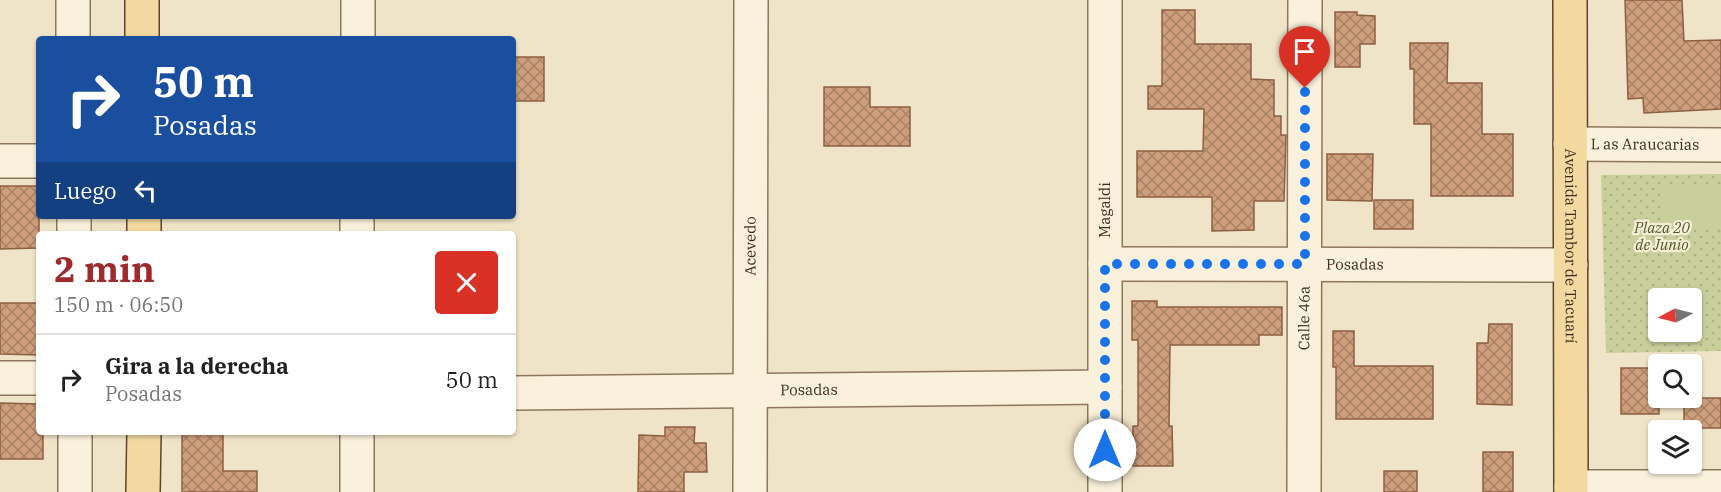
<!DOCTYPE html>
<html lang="es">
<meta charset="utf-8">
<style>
body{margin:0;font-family:"IBM Plex Serif",serif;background:#f6f6f6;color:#222;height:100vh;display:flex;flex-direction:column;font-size:22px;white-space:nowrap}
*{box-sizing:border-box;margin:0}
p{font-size:20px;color:#767676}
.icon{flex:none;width:33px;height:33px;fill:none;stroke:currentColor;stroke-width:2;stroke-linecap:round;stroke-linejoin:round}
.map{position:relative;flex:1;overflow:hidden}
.drawer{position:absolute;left:36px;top:231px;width:480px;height:204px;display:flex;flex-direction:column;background:#fff;border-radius:6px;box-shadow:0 2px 4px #0004}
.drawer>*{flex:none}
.top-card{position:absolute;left:36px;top:36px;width:480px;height:183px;border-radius:6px;box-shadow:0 2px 4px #0004;background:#1a4fa0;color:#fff;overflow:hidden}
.needle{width:39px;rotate:263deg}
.fabs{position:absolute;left:1648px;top:288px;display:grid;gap:12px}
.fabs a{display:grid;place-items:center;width:54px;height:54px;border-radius:6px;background:#fff;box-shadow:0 2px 4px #0004;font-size:30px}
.pin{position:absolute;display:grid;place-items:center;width:51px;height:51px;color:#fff;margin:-62px -26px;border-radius:50% 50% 50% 0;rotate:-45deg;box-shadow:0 0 6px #0007}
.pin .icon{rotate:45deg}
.me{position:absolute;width:66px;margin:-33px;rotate:0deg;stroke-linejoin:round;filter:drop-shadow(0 0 4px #0008)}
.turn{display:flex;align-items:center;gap:21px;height:126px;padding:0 18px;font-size:27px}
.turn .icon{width:78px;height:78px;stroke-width:2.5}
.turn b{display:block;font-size:42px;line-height:51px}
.then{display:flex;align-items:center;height:57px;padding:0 18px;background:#0003;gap:12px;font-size:22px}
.round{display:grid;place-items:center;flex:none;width:63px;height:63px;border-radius:6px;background:#f6f6f6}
.head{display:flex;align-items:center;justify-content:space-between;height:102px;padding:0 18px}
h1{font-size:36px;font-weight:700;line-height:45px;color:#9e2a2b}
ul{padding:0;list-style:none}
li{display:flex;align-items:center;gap:18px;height:90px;padding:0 18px;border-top:2px solid #e0e0e0}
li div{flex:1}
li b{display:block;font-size:22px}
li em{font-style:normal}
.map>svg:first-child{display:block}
.grass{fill:url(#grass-dots);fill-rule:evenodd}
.garden{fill:#c9cf9b}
.building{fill:url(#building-cross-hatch);stroke:#8d5f41;stroke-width:1.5}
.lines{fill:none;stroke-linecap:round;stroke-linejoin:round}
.minor-casing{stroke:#8d765c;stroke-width:36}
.major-casing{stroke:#5b4430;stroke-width:36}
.minor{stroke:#faf1dc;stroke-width:33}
.major{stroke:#f3d9a0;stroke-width:33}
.route{stroke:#1a73e8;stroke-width:10;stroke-dasharray:0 18}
.labels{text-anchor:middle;stroke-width:4.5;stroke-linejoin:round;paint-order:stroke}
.street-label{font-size:15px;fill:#3d2e20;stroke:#f7eed8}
.park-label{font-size:15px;font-style:italic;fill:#4d5a26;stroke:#f7eed8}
</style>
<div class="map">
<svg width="1721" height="492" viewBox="0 0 1721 492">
<defs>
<pattern id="grass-dots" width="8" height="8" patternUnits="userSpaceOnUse" patternTransform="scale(1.5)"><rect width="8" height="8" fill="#c9cf9b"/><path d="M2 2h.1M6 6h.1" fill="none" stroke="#aeb285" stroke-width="1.8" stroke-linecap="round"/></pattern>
<pattern id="building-cross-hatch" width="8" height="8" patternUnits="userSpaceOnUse" patternTransform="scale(1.5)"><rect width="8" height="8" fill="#cf9f7d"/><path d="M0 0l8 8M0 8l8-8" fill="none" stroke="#a98266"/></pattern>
</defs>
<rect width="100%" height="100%" fill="#f0e4c8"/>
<!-- grass -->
<path class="grass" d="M1721,174V351L1606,353L1601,175ZM1659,298H1692V332H1659Z"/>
<!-- garden -->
<path class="garden" d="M1721,186V228L1662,230L1660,188Z"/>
<!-- building -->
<path class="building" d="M1625,0H1682L1684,41L1721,40V109L1644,113L1643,98L1628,99Z
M1162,10H1195V44H1251V79L1274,80V116H1281V135H1286L1284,201H1254V230L1212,231V197H1137V151H1203L1204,109H1148V86H1162Z
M1335,12H1357V15L1375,16V44H1360V67H1335Z
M1410,43H1448L1447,83H1482V134H1513V196H1431V124H1414V69H1410Z
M513,57H544V101H513Z
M824,87H870V107H910V146H824Z
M1327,154H1373L1372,201L1327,200Z
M0,186H39V248L0,249Z
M1374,200H1413V229H1374Z
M1132,301H1157V307H1282V335H1259V345H1170L1169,426H1172L1173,466H1133V426H1138V340H1132Z
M0,303H39V355L0,354Z
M1489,324H1512V405L1477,404V343H1488Z
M1333,331H1354V366H1433V419H1336V367H1333Z
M1621,368H1659V414H1621Z
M1684,398H1721V428H1684Z
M0,403L39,404V432H43V459H0Z
M665,427H695L694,443H706L707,472H684V492H638L639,435L665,436Z
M182,432H223V471H257V492H182Z
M1483,452H1513V492H1483Z
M1384,471H1417V492H1384Z"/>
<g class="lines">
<defs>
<g id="minor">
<path d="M73,0V39"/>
<path d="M358,39V0"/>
<path id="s1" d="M1570,144L1721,145"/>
<path d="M0,161H39"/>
<path d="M74,216V234"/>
<path d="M357,234V216"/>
<path id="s2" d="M1105,264L1571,265"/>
<path d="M0,378H39"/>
<path id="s3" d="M513,393L1105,387"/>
<path d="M75,432V492"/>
<path d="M1571,487H1721"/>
<path d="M357,492V432"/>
<path id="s4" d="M750,492L751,0"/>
<path d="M1105,492V0"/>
<path id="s5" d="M1304,492L1305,0"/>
</g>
<g id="major">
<path d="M142,0V39"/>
<path id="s6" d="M1570,0L1571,492"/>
<path d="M144,216V234"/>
<path d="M143,492L144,432"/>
</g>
</defs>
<!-- minor casing -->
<use href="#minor" class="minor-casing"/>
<!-- major casing -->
<use href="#major" class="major-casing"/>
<!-- minor -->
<use href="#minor" class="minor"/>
<!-- major -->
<use href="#major" class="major"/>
</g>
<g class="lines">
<!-- route -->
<path class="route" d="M1105,450V264H1305V88"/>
</g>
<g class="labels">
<!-- street labels -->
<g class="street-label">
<text dy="5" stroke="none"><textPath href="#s1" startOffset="75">L as Araucarias</textPath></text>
<text transform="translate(1105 210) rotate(-90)" y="5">Magaldi</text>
<text dy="5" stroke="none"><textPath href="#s4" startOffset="246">Acevedo</textPath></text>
<text dy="5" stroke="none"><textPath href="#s6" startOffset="246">Avenida Tambor de Tacuarí</textPath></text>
<text dy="5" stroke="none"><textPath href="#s2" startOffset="250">Posadas</textPath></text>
<text dy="5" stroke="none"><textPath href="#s5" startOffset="174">Calle 46a</textPath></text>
<text dy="5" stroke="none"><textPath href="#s3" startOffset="296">Posadas</textPath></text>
</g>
<!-- park labels -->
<g class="park-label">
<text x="1662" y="233">Plaza 20<tspan x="1662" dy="17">de Junio</tspan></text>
</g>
</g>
</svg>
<div class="fabs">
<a><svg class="needle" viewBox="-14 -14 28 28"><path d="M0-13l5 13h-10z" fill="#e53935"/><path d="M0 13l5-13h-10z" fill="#767676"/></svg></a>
<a><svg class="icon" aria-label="search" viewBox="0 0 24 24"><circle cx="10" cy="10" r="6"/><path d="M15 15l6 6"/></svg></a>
<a><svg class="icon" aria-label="layers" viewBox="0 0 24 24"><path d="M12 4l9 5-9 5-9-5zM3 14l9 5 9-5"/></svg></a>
</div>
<div class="pin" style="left:1305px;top:88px;background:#d93025"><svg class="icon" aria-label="arrive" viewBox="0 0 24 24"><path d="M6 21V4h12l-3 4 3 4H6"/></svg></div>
<svg class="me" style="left:1105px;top:450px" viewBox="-20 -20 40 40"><circle r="19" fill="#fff"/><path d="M0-13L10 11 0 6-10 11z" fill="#1a73e8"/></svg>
<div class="top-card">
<div class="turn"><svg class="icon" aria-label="right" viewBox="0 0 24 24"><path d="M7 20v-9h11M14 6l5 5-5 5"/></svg><div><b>50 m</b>Posadas</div></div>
<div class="then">Luego<svg class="icon" aria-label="left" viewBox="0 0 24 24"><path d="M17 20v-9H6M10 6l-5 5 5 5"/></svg></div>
</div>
<section class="drawer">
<div class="head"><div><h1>2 min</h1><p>150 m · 06:50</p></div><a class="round" style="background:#d93025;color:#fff"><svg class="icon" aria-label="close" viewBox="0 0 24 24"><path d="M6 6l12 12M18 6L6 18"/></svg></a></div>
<ul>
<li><svg class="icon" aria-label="right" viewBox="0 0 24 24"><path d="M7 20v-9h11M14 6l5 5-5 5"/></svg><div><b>Gira a la derecha</b><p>Posadas</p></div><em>50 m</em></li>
</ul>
</section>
</div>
